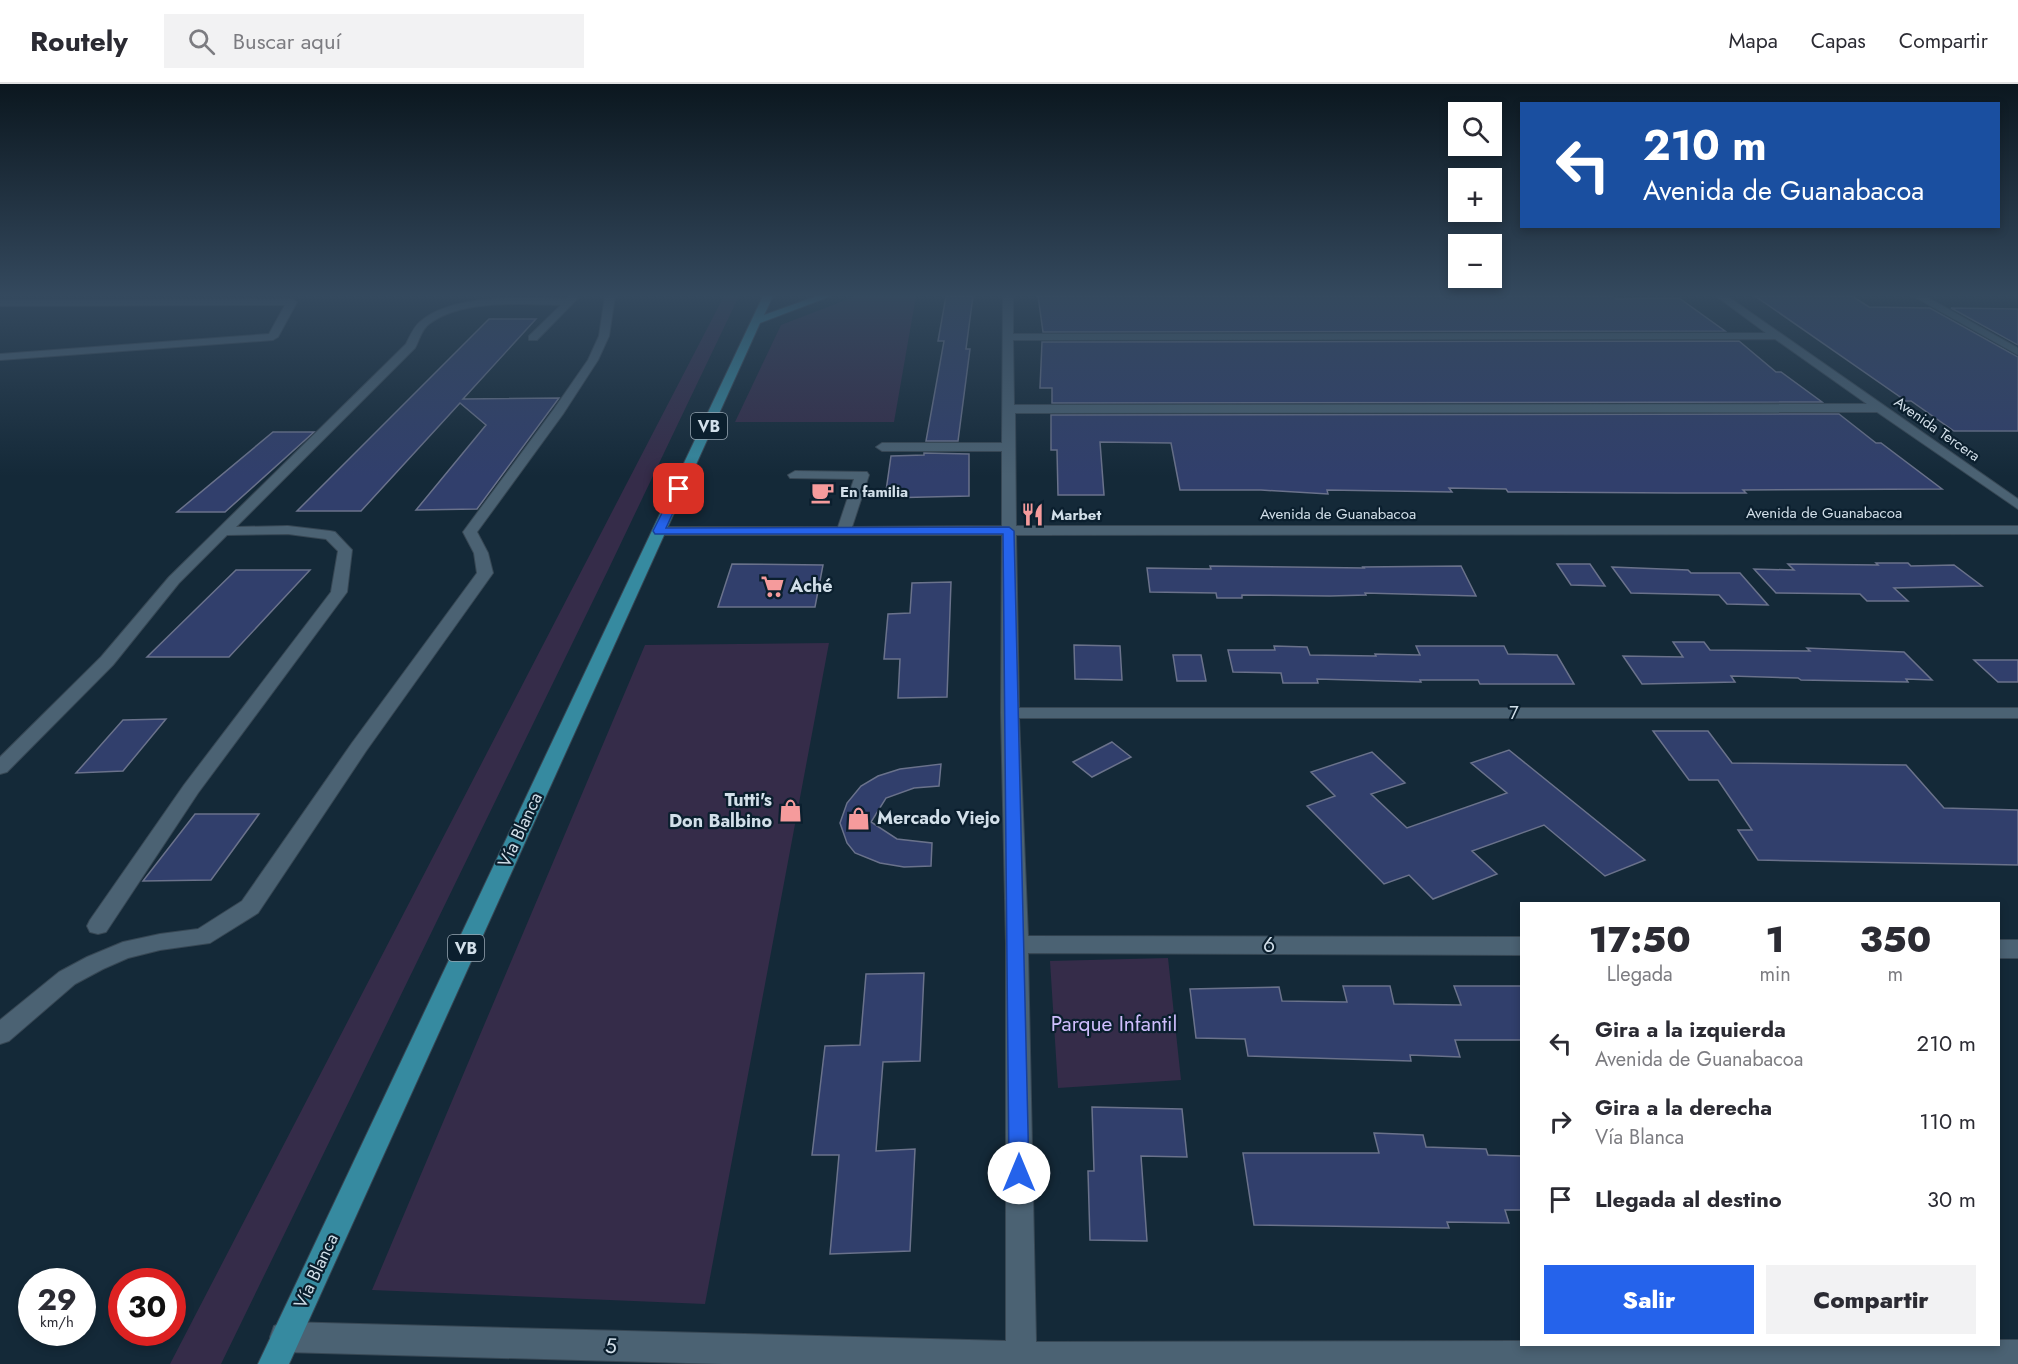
<!DOCTYPE html>
<html lang="es">
<meta charset="utf-8">
<style>
body{margin:0;font-family:Jost,sans-serif;background:#f2f2f3;color:#2b2b33;height:100vh;display:flex;flex-direction:column;font-size:22px;white-space:nowrap}
*{box-sizing:border-box;margin:0}
p{font-size:20px;color:#7c7c81}
.icon{flex:none;width:33px;height:33px;fill:none;stroke:currentColor;stroke-width:2;stroke-linecap:round;stroke-linejoin:round}
.map{position:relative;flex:1;overflow:hidden}
.side{position:absolute;left:1520px;top:818px;width:480px;height:444px;display:flex;flex-direction:column;background:#fff;border-radius:0px;box-shadow:0 3px 9px #0003}
.side>*{flex:none}
.top-card{position:absolute;left:1520px;top:18px;width:480px;height:126px;border-radius:0px;box-shadow:0 3px 9px #0003;background:#1a4fa0;color:#fff;overflow:hidden}
.tools{position:absolute;left:1448px;top:18px;display:grid;gap:12px}
.tools a{display:grid;place-items:center;width:54px;height:54px;border-radius:0px;background:#fff;box-shadow:0 3px 9px #0003;font-size:30px}
.speed{position:absolute;left:18px;top:1184px;display:flex;gap:12px;font-size:30px;font-weight:700;text-align:center}
.speed>*{display:grid;place-content:center;width:78px;height:78px;border-radius:50%;background:#fff;box-shadow:0 3px 9px #0003;line-height:1}
.speed small{font-size:15px;font-weight:400}
.speed .limit{border:9px solid #d22;background:#fff;color:#111}
.pin{position:absolute;display:grid;place-items:center;width:51px;height:51px;color:#fff;margin:-26px;border-radius:12px;box-shadow:0 3px 9px #0006}
.me{position:absolute;width:66px;margin:-33px;rotate:0deg;stroke-linejoin:round;filter:drop-shadow(0 0 4px #0008)}
.turn{display:flex;align-items:center;gap:21px;height:126px;padding:0 24px;font-size:27px}
.turn .icon{width:78px;height:78px;stroke-width:2.5}
.turn b{display:block;font-size:42px;line-height:51px}
.eta{display:flex;justify-content:space-evenly;align-items:center;height:102px;text-align:center}
.eta b{font-size:36px;font-weight:800;line-height:42px}
.action{display:flex;gap:12px;margin-top:auto;padding:12px 24px}
.action a{flex:1;height:69px;border-radius:0px;background:#2563eb;color:#fff;font-size:24px;font-weight:800;line-height:69px;text-align:center}
.action a+a{background:#f2f2f3;color:#2b2b33}
ul{padding:0;list-style:none}
li{display:flex;align-items:center;gap:18px;height:78px;padding:0 24px}
li div{flex:1}
li b{display:block;font-size:22px}
li em{font-style:normal}
header{display:flex;align-items:center;gap:36px;box-sizing:border-box;height:84px;padding:0 30px;background:#fff;border-bottom:2px solid #e1e1e2}
header strong{font-size:28px}
nav{display:flex;gap:33px;margin-inline-start:auto;font-size:21px}
.search{width:420px;height:54px;background:#f2f2f3;display:flex;align-items:center;gap:15px;box-sizing:border-box;padding:0 21px;border-radius:0px;color:#7c7c81;font-size:22px}
.map>svg:first-child{display:block}
.green{fill:#352c49}
.building{fill:#313f6c;stroke:#6a728b;stroke-width:1.5}
.lines{fill:none;stroke-linecap:round;stroke-linejoin:round}
.minor-casing{stroke:#374754;stroke-width:2}
.major-casing{stroke:#374754;stroke-width:2}
.minor{fill:#4b6273;fill-rule:evenodd}
.major{fill:#368aa0;fill-rule:evenodd}
.route{fill:#2563eb;stroke:#184099;stroke-width:1.5}
.labels{text-anchor:middle;stroke-width:4.5;stroke-linejoin:round;paint-order:stroke}
.far-street-label{font-size:15px;fill:#d2dfe9;stroke:#0b1f2e}
.far-poi-label{font-size:15px;font-weight:bold;fill:#d2dfe9;stroke:#0b1f2e;text-anchor:start}
.shield{fill:#0b1f2e;stroke:#96a5b1;stroke-width:1.5}
.shield-label{font-size:16px;font-weight:bold;fill:#d2dfe9}
.poi-label{font-size:18px;font-weight:bold;fill:#d2dfe9;stroke:#0b1f2e;text-anchor:start}
.street-label{font-size:18px;fill:#d2dfe9;stroke:#0b1f2e}
.near-street-label{font-size:21px;fill:#d2dfe9;stroke:#0b1f2e}
.near-park-label{font-size:21px;fill:#cfbefd;stroke:#0b1f2e}
</style>
<header>
<strong>Routely</strong>
<div class="search"><svg class="icon" aria-label="search" viewBox="0 0 24 24"><circle cx="10" cy="10" r="6"/><path d="M15 15l6 6"/></svg>Buscar aquí</div>
<nav><a>Mapa</a><a>Capas</a><a>Compartir</a></nav>
</header>
<div class="map">
<svg width="2018" height="1280" viewBox="0 0 2018 1280">
<rect width="100%" height="100%" fill="#142938"/>
<!-- green -->
<path class="green" d="M724,212H739L609,484L221,1280H170Z
M856,212H916L894,338H735L781,241Z
M829,559L705,1220L372,1206L645,561Z
M1168,874L1181,996L1058,1004L1050,877Z"/>
<!-- building -->
<path class="building" d="M946,212H973L966,265H970L958,357H926L944,257H938Z
M1038,212H1612L1616,215L1679,214L1725,247L1043,248Z
M1755,212H1852L1869,223L1930,224L2018,273V347H1954L1911,317H1906Z
M1951,224L2018,225V261Z
M489,235H536L463,315L559,314L477,425L416,426L486,341L460,319L361,427H297Z
M1739,257L1776,288H1781L1822,318L1052,319V304H1040L1042,258Z
M1839,330L1876,359H1881L1942,405L1743,406L1746,409H1678L1508,408L1506,405L1449,404L1452,408L1327,406L1328,410L1261,406H1180L1171,359L1100,358L1104,411H1058L1057,366H1051V331Z
M273,348H314L225,428H177Z
M924,369L969,370V412L885,414L891,372L924,371Z
M1876,479H1908L1911,482L1954,481L1982,502L1894,504L1908,517H1867L1860,510L1776,509L1754,485L1794,486L1788,480L1878,481Z
M732,480L823,481L815,523H718Z
M1557,480H1590L1605,502L1571,501Z
M1210,482L1364,484L1363,483L1461,482L1476,512L1365,509L1366,511L1330,512L1242,511V514H1217L1216,509L1150,508L1147,484L1211,485Z
M1612,483L1688,486L1691,489H1740L1768,521L1727,520L1719,511L1631,509Z
M236,486H310L229,573H147Z
M951,498L947,613L898,614L900,575H884L888,530L910,529L912,499Z
M1673,558H1704L1710,566L1810,567L1807,564L1904,568L1932,596L1906,595L1908,598L1801,596L1798,594L1731,592L1735,598L1642,600L1623,572L1683,573Z
M1074,561L1120,562L1122,596L1075,595Z
M1274,562L1307,563L1310,571L1376,572L1375,570L1420,571L1416,562H1504L1508,570L1557,571L1574,600H1480L1478,596H1420L1421,598L1317,595L1318,599H1283L1281,589L1233,588L1228,566H1275Z
M1173,571H1201L1206,597H1177Z
M1974,576H2018V598H1998Z
M166,635L123,687L76,689L123,636Z
M1653,647H1708L1732,679L1906,681L1944,724L2018,726V781L1758,776L1738,746H1752L1718,696H1689Z
M1112,658L1131,673L1092,693L1073,678Z
M1509,666L1645,776L1605,792L1544,741L1472,767L1497,790L1433,815L1409,791L1384,800L1307,722L1335,712L1311,688L1372,668L1405,699L1371,710L1407,744L1507,709L1471,679Z
M941,680L939,702L914,704L886,714L871,738L897,755L932,759L931,782L904,783L880,779L855,769L847,759L840,739L847,719L861,702L878,692L900,685Z
M195,730H259L211,796L143,797Z
M924,889L920,977L883,978L876,1067L915,1065L910,1167L830,1170L839,1071H812L825,962L860,961L866,890Z
M1343,902H1390L1394,920L1461,921L1454,902H1521V956H1455L1460,973L1410,971L1411,977L1248,972L1245,955L1196,954L1190,905L1279,903L1282,917L1347,918Z
M1092,1023L1182,1025L1187,1073L1141,1072L1147,1157L1090,1156L1088,1087H1094Z
M1374,1049L1423,1051L1426,1063L1486,1065L1488,1071L1521,1072V1126H1505L1509,1139L1447,1138L1449,1144L1254,1141L1243,1069H1379Z"/>
<g class="lines">
<defs>
<path id="minor" d="M569,212L578,214L537,256H529V252L561,221C522,220 461,215 429,240C421,246 419,257 415,264L236,443L288,442L330,447L335,448L352,466L347,508L198,709L106,848L98,850L90,848L87,842L90,836L184,701L331,508L338,467L326,455L288,450L227,451L179,499L113,581L7,688L0,690V673L101,573L169,493L406,260C410,252 414,242 421,237C454,209 525,214 566,215Z
M605,212H615L609,252L598,276L563,330L477,448L488,469L493,489L366,667L258,829L210,859L160,866L128,874L103,885L75,900L9,957L0,960V936L59,888L87,873L123,858L160,850L198,845L242,817L352,659L477,489L474,469L463,448L554,325L588,276L599,252Z
M1003,212H1013V250L1766,249L1716,212H1727L2018,415V425L1877,328L1015,329L1016,442H2018V450L1016,451L1019,624H2018V634H1019L1028,852L1521,853V871L1028,869L1036,1258L1521,1257V1260H1998V1256H2018V1280H723L285,1268L274,1264L270,1253L274,1242L285,1238L1006,1257V860L1001,629L1002,451H659L652,447L659,443H838L854,395L790,394L788,391L795,387L867,388L869,391L852,443L1002,442V367H882L876,363L882,359H1002ZM1775,255L1867,320L1014,321L1013,256Z
M1913,212H1925L2018,264V271Z
M292,215L297,218L278,253L273,256L0,276V270L269,250L285,221L0,222V216Z
M1998,856H2018V874H1998Z"/>
<path id="major" d="M763,212H773L764,231L817,212H831L760,239L289,1280H258Z"/>
</defs>
<!-- minor casing -->
<use href="#minor" class="minor-casing"/>
<!-- major casing -->
<use href="#major" class="major-casing"/>
<!-- minor -->
<use href="#minor" class="minor"/>
<!-- major -->
<use href="#major" class="major"/>
</g>
<!-- sky -->
<linearGradient id="sky" x2="0" y2="1"><stop stop-color="#0b171f"/><stop offset="0.54" stop-color="#34495e"/><stop offset="1" stop-color="#34495e" stop-opacity="0"/></linearGradient>
<rect width="2018" height="392" fill="url(#sky)"/>
<!-- route -->
<path class="route" d="M675,403L684,405L666,444L1009,443L1014,447L1029,1089L1026,1096L1019,1099L1012,1096L1009,1089L1003,450H655L653,447Z"/>
<!-- icons -->
<defs>
<symbol id="cafe-bare" viewBox="-9 -9 18 18"><path d="M-5.5-4.5H6V0H3Q3 3.5 0 3.5H-2.5Q-5.5 3.5-5.5 0ZM3-3.2v2h1.7v-2ZM-6 4.5H4V6H-6Z" fill="#f59b9c" stroke="#0b1f2e" stroke-width="2.5" paint-order="stroke"/></symbol>
<symbol id="restaurant-bare" viewBox="-9 -9 18 18"><path d="M-5-6h1v4h1v-4h1v4h1v-4h1v5L-1.5 .5V6h-2V.5L-5-1ZM5-6V6H3V1.5H1.5Q1.5-4 5-6Z" fill="#f59b9c" stroke="#0b1f2e" stroke-width="2.5" paint-order="stroke"/></symbol>
<symbol id="supermarket-bare" viewBox="-9 -9 18 18"><path d="M-6-5.5h2.5l.6 2H6L4.5 2H-2.5L-4.4-4H-6ZM-1.5 3.2a1.3 1.3 0 1 0 .1 0ZM3 3.2a1.3 1.3 0 1 0 .1 0Z" fill="#f59b9c" stroke="#0b1f2e" stroke-width="2.5" paint-order="stroke"/></symbol>
<symbol id="shop-bare" viewBox="-9 -9 18 18"><path d="M-5-2.5h2.3a2.7 3.5 0 0 1 5.4 0H5L5.5 6h-11ZM-1.5-2.5h3a1.5 2.3 0 0 0-3 0Z" fill="#f59b9c" stroke="#0b1f2e" stroke-width="2.5" paint-order="stroke"/></symbol>
</defs>
<g fill-rule="evenodd">
<use href="#cafe-bare" x="806" y="392" width="33" height="33"/>
<use href="#restaurant-bare" x="1016" y="414" width="33" height="33"/>
<use href="#supermarket-bare" x="756" y="486" width="33" height="33"/>
<use href="#shop-bare" x="774" y="710" width="33" height="33"/>
<use href="#shop-bare" x="842" y="718" width="33" height="33"/>
</g>
<g class="labels">
<!-- far-street labels -->
<g class="far-street-label">
<text transform="translate(1937 345) rotate(35)" y="5">Avenida Tercera</text>
<text x="1824" y="434">Avenida de Guanabacoa</text>
<text x="1338" y="435">Avenida de Guanabacoa</text>
</g>
<!-- far-poi labels -->
<g class="far-poi-label">
<text x="840" y="413">En familia</text>
<text x="1051" y="436">Marbet</text>
</g>
<!-- shield labels -->
<g class="shield">
<rect x="691" y="329" width="36" height="26" rx="4.5"/>
<rect x="448" y="851" width="36" height="26" rx="4.5"/>
</g>
<g class="shield-label">
<text x="709" y="348">VB</text>
<text x="466" y="870">VB</text>
</g>
<!-- poi labels -->
<g class="poi-label">
<text x="790" y="508">Aché</text>
<text x="772" y="722" text-anchor="end">Tutti's<tspan x="772" dy="21">Don Balbino</tspan></text>
<text x="877" y="740">Mercado Viejo</text>
</g>
<!-- street labels -->
<g class="street-label">
<text x="1514" y="635">7</text>
<text transform="translate(520 746) rotate(-65)" y="6">Vía Blanca</text>
<text transform="translate(316 1187) rotate(-65)" y="6">Vía Blanca</text>
</g>
<!-- near-street labels -->
<g class="near-street-label">
<text x="1269" y="868">6</text>
<text transform="translate(611 1262) rotate(2)" y="7">5</text>
</g>
<!-- near-park labels -->
<g class="near-park-label">
<text x="1114" y="947">Parque Infantil</text>
</g>
</g>
</svg>
<div class="tools">
<a><svg class="icon" aria-label="search" viewBox="0 0 24 24"><circle cx="10" cy="10" r="6"/><path d="M15 15l6 6"/></svg></a>
<a>+</a>
<a>−</a>
</div>
<div class="speed"><div>29<small>km/h</small></div><div class="limit">30</div></div>
<div class="pin" style="left:679px;top:405px;background:#d93025"><svg class="icon" aria-label="arrive" viewBox="0 0 24 24"><path d="M6 21V4h12l-3 4 3 4H6"/></svg></div>
<svg class="me" style="left:1019px;top:1089px" viewBox="-20 -20 40 40"><circle r="19" fill="#fff"/><path d="M0-13L10 11 0 6-10 11z" fill="#2563eb"/></svg>
<div class="top-card">
<div class="turn"><svg class="icon" aria-label="left" viewBox="0 0 24 24"><path d="M17 20v-9H6M10 6l-5 5 5 5"/></svg><div><b>210 m</b>Avenida de Guanabacoa</div></div>
</div>
<section class="side">
<div class="eta">
<div><b>17:50</b><p>Llegada</p></div>
<div><b>1</b><p>min</p></div>
<div><b>350</b><p>m</p></div>
</div>
<ul>
<li><svg class="icon" aria-label="left" viewBox="0 0 24 24"><path d="M17 20v-9H6M10 6l-5 5 5 5"/></svg><div><b>Gira a la izquierda</b><p>Avenida de Guanabacoa</p></div><em>210 m</em></li>
<li><svg class="icon" aria-label="right" viewBox="0 0 24 24"><path d="M7 20v-9h11M14 6l5 5-5 5"/></svg><div><b>Gira a la derecha</b><p>Vía Blanca</p></div><em>110 m</em></li>
<li><svg class="icon" aria-label="arrive" viewBox="0 0 24 24"><path d="M6 21V4h12l-3 4 3 4H6"/></svg><div><b>Llegada al destino</b></div><em>30 m</em></li>
</ul>
<div class="action"><a>Salir</a><a>Compartir</a></div>
</section>
</div>
